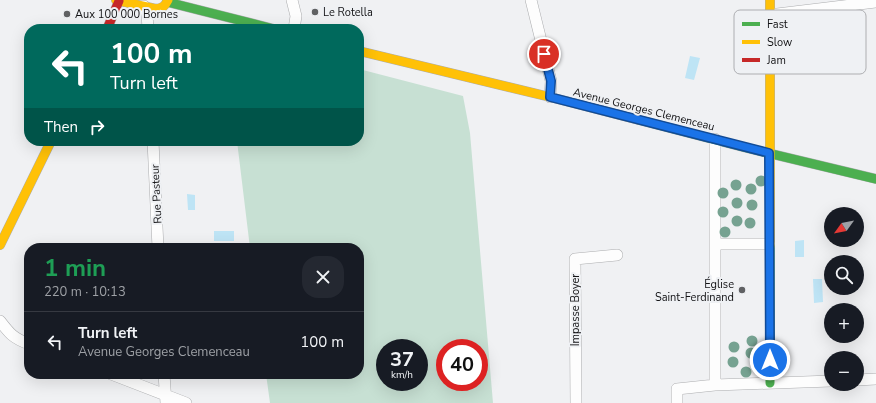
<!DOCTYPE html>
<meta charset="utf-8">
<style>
body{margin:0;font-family:"Nunito Sans",sans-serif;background:#242831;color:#f1f3f6;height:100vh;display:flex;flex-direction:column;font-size:15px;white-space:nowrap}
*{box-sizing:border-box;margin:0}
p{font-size:13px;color:#9ea1a6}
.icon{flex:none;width:22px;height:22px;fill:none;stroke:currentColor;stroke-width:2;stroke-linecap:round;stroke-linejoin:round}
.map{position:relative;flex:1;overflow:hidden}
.side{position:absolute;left:24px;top:243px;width:340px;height:136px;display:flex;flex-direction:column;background:#171b24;border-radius:16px;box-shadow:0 4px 16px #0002}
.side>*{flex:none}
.top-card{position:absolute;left:24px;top:24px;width:340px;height:122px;border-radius:16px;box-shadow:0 4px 16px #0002;background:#00695c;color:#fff;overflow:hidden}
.needle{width:26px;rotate:237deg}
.tools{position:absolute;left:824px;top:207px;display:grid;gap:8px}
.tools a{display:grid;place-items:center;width:40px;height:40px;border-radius:50%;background:#171b24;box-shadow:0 4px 16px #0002;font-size:20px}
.speed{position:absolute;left:376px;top:339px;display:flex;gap:8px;font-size:20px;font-weight:700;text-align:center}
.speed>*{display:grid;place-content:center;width:52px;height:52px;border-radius:50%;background:#171b24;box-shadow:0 4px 16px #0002;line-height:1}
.speed small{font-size:10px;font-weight:400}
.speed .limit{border:6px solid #d22;background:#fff;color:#111}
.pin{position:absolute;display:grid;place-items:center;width:34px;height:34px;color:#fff;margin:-17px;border:2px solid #fff;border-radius:50%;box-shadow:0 1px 4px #0007}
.me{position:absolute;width:44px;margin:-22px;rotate:0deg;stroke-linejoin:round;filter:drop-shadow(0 0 3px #0008)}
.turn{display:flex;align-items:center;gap:14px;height:84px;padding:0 20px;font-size:18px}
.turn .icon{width:52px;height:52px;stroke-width:2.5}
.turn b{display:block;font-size:28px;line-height:34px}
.then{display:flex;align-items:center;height:38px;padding:0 20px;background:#0003;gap:8px;font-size:15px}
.round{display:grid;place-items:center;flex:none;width:42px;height:42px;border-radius:16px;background:#242831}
.headline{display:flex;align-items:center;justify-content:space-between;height:68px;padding:0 20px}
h1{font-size:24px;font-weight:700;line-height:30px;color:#1e9e55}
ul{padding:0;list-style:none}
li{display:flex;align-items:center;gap:12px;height:60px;padding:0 20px;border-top:1px solid #363941}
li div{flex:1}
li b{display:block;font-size:15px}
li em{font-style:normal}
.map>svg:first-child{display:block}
.green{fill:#c7e0d3;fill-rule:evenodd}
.water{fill:#bee4f5}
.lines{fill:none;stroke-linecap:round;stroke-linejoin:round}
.street-casing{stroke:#acadaf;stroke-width:12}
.fast-casing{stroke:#acadaf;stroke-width:10}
.slow-casing{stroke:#acadaf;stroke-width:10}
.jam-casing{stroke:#acadaf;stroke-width:10}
.street{stroke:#fdfdfd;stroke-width:11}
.fast{stroke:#4caf50;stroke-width:9}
.slow{stroke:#ffc107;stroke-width:9}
.jam{stroke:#c62828;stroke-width:9}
.tree{fill:#76a291}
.route-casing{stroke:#114b97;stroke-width:10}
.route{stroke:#1a73e8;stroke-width:7}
.poi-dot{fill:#606163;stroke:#eff1f4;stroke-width:1.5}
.labels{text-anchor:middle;stroke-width:4;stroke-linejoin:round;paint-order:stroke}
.poi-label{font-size:11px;fill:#131315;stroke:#eff1f4;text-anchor:start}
.street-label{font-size:11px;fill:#131315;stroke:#eff1f4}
.key{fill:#eff1f4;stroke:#adaeb1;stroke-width:1}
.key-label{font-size:11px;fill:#131315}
</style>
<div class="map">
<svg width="876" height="403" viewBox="0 0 876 403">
<rect width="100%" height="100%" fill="#f0f1f3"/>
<!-- green -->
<path class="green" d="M359,69L463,96L470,133L493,403H270L266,374H359V248H250L237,141H359ZM385,348H419V382H385ZM445,348H479V382H445Z"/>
<!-- water -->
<path class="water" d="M690,56L700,58L694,80L685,78Z
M187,194L195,195V210H188Z
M214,231H234V241H214Z
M804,240V257H795V241Z
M813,279H822L823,302L814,303Z"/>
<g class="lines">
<defs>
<path id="street" d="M292,0L296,16L294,29
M531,0L551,81L550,97
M144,6L147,14L148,29
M769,15L876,2
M715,139V385
M153,141L158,248
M715,244H769
M0,321C10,334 13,338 29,344
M111,374L186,403
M164,374L166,403
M857,380L876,379
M576,403L575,259L617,255
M677,403V389L715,385L831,381"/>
<path id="fast" d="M167,2L274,29
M639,120L743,147L876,179
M770,246V383"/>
<path id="slow" d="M116,0L156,9C163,8 165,6 168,0
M770,0V246
M359,51L550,97L639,120
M0,245L51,141"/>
<path id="jam" d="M107,29L119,1"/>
</defs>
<!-- street casing -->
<use href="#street" class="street-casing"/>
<!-- fast casing -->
<use href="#fast" class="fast-casing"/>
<!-- slow casing -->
<use href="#slow" class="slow-casing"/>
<!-- jam casing -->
<use href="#jam" class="jam-casing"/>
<!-- street -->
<use href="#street" class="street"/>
<!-- fast -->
<use href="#fast" class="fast"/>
<!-- slow -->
<use href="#slow" class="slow"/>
<!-- jam -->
<use href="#jam" class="jam"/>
</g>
<!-- trees -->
<g class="tree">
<circle cx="761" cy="181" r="5.5"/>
<circle cx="736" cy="185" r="5.5"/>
<circle cx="751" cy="189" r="5.5"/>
<circle cx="723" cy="193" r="5.5"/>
<circle cx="737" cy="203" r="5.5"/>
<circle cx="752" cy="205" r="5.5"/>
<circle cx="723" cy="212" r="5.5"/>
<circle cx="737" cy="221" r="5.5"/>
<circle cx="750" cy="223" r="5.5"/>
<circle cx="725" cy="232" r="5.5"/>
<circle cx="752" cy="341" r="5.5"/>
<circle cx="734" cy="347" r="5.5"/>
<circle cx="751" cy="353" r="5.5"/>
<circle cx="733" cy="362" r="5.5"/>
<circle cx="746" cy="372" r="5.5"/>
</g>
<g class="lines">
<defs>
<path id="route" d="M544,54L551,81L550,97L769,153L770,360"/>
</defs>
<!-- route casing -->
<use href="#route" class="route-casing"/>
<!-- route -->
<use href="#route" class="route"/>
</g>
<!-- markers -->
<g class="poi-dot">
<circle cx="315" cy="12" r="4"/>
<circle cx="67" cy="14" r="4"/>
<circle cx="742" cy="290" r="4"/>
</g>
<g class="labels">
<!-- poi labels -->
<g class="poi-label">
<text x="323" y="16">Le Rotella</text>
<text x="75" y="18">Aux 100 000 Bornes</text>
<text x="734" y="288" text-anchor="end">Église<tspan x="734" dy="13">Saint-Ferdinand</tspan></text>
</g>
<!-- street labels -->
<g class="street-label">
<text transform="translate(644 109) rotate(14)" y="4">Avenue Georges Clemenceau</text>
<text transform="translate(156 194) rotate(-93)" y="4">Rue Pasteur</text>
<text transform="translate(575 310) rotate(-90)" y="4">Impasse Boyer</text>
</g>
</g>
<!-- legend -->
<rect x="734" y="10" width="132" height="64" rx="6" class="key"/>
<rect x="742" y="22" width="18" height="4" fill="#4caf50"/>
<rect x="742" y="40" width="18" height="4" fill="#ffc107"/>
<rect x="742" y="58" width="18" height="4" fill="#c62828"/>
<g class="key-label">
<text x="767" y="28">Fast</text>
<text x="767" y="46">Slow</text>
<text x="767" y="64">Jam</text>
</g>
</svg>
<div class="tools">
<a><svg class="needle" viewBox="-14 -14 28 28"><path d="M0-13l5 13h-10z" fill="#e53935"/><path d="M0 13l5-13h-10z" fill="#9ea1a6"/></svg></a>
<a><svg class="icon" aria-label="search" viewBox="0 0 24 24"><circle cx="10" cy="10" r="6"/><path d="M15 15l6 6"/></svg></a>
<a>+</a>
<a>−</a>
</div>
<div class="speed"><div>37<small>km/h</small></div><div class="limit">40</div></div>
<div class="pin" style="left:544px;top:54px;background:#d93025"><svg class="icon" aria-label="arrive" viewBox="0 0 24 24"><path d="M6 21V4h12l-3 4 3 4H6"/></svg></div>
<svg class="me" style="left:770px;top:360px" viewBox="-20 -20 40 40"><circle r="17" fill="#1a73e8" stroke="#fff" stroke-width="3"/><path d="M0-11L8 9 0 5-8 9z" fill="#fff"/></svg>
<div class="top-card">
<div class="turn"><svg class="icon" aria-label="left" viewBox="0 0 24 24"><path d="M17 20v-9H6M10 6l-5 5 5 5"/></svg><div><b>100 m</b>Turn left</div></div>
<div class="then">Then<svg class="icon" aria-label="right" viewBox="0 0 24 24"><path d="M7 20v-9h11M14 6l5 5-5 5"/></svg></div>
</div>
<section class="side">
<div class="headline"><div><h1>1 min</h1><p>220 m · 10:13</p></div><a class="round"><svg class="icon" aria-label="close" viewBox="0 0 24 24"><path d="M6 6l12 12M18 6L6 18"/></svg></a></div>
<ul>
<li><svg class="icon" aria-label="left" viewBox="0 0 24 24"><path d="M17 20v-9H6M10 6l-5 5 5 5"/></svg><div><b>Turn left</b><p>Avenue Georges Clemenceau</p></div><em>100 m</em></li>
</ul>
</section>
</div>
